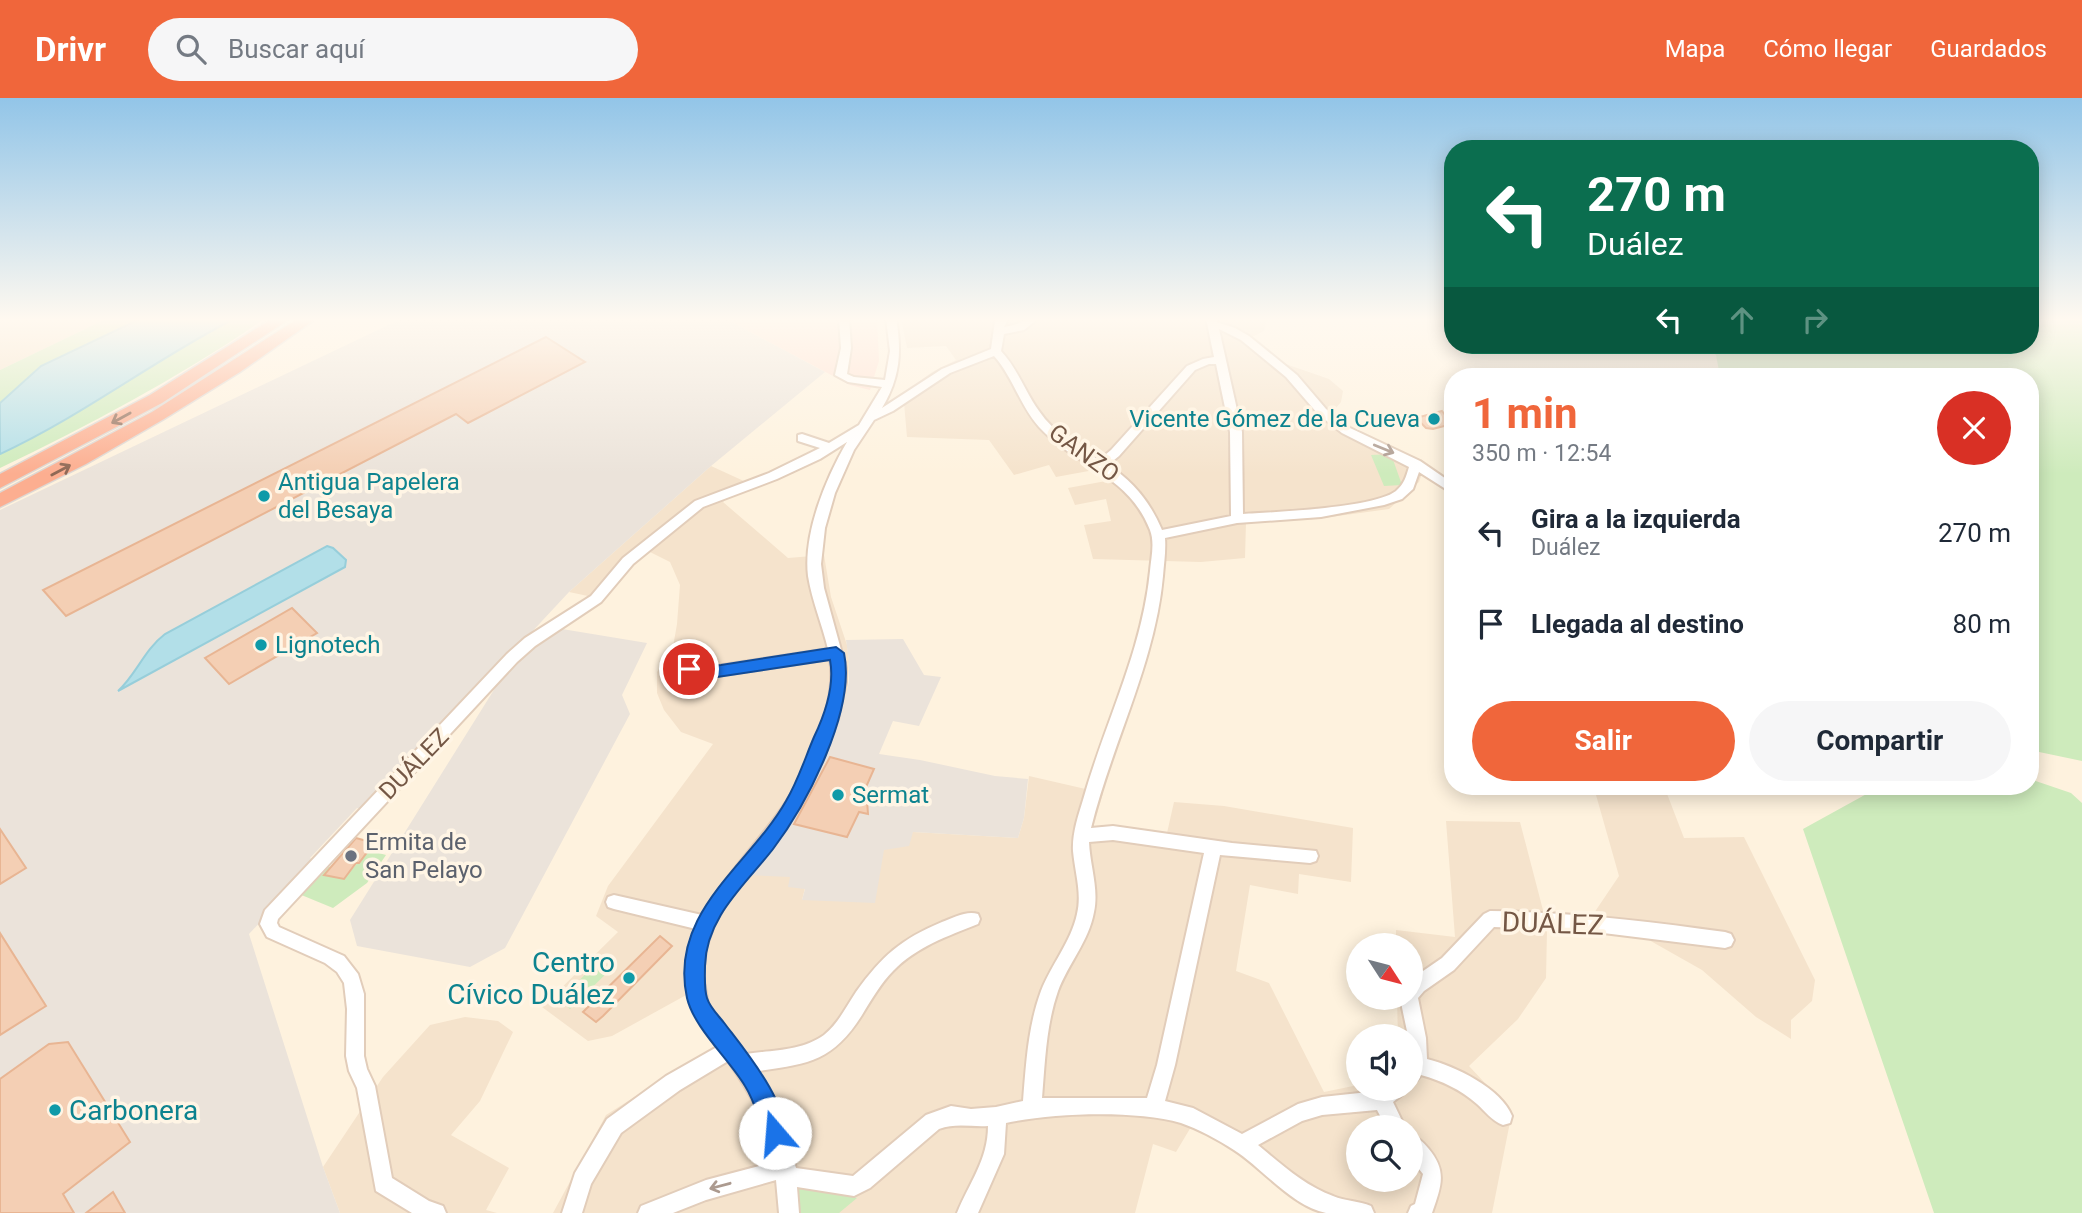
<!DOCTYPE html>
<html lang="es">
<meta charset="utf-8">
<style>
body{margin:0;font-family:Roboto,sans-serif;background:#f6f6f7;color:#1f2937;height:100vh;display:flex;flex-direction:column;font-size:26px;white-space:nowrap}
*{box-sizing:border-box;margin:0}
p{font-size:23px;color:#747a83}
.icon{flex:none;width:38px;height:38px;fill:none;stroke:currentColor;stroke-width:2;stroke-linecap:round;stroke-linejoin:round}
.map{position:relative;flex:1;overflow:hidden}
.panel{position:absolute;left:1444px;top:270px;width:595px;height:427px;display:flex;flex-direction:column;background:#fff;border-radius:28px;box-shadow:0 4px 18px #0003}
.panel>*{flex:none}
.top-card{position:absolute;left:1444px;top:42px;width:595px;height:214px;border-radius:28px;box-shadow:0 4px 18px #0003;background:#0b6e4f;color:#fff;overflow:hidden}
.needle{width:46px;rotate:126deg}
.buttons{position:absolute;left:1346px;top:835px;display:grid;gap:14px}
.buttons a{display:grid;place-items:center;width:77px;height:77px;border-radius:50%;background:#fff;box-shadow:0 4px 18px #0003;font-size:35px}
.pin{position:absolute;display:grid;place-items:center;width:60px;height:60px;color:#fff;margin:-30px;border:4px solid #fff;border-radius:50%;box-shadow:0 2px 7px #0007}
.me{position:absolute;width:77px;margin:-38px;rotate:342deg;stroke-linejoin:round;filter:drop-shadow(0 0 5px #0008)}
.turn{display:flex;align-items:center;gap:24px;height:147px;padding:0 28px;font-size:32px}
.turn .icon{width:91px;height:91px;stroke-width:2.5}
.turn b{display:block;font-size:49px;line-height:60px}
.lanes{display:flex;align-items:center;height:66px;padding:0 28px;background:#0003;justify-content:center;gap:35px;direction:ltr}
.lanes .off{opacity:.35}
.round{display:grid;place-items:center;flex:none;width:74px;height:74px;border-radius:37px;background:#f6f6f7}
.headline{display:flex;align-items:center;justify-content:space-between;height:119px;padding:0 28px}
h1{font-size:42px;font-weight:700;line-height:52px;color:#f0663b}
.cta{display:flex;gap:14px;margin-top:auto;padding:14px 28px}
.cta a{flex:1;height:80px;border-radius:42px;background:#f0663b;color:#fff;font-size:28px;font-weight:700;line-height:80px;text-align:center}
.cta a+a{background:#f6f6f7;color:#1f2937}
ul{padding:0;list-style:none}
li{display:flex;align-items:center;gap:21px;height:91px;padding:0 28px}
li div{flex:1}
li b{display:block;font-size:26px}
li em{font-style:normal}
header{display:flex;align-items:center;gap:42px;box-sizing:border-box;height:98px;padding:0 35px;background:#f0663b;color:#fff}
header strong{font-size:33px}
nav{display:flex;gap:38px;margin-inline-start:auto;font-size:24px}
.search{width:490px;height:63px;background:#f6f6f7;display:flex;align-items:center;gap:18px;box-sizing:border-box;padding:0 24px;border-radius:38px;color:#747a83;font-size:26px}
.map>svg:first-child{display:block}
.residential{fill:#f5e3cc;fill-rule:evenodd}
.commercial{fill:#ffdfd1}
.industrial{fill:#ebe3da}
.green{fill:#ceebbc}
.water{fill:#b2dfe8;stroke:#97ceda;stroke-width:2}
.building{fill:#f4cfb4;stroke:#e8b593;stroke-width:2}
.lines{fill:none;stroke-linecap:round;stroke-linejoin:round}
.minor-casing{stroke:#e2cdba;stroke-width:4}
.highway-casing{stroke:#ded7d2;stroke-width:3}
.minor{fill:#fff;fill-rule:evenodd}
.highway{fill:#fcae90;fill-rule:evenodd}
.oneway{stroke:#8f6854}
.oneway2{stroke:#ac9a8f}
.route{fill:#1a73e8;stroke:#114b97;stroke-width:2}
.culture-dot{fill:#0f9aa8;stroke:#fff5e5;stroke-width:2.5}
.worship-dot{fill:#6b7280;stroke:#fff5e5;stroke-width:2.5}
.labels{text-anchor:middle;stroke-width:7;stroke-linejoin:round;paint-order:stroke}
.culture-label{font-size:24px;fill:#0d838f;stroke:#fff5e5;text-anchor:start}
.street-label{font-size:24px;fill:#745745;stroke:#fff5e5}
.worship-label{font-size:24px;fill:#5b616d;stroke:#fff5e5;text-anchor:start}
.near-street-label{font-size:28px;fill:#745745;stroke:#fff5e5}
.near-culture-label{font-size:28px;fill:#0d838f;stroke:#fff5e5;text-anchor:end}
</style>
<header>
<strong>Drivr</strong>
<div class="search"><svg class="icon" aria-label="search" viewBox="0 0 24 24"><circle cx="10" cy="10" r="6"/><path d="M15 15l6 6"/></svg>Buscar aquí</div>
<nav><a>Mapa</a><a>Cómo llegar</a><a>Guardados</a></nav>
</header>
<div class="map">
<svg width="2082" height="1115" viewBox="0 0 2082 1115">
<rect width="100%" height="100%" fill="#fef2de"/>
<!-- residential -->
<path class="residential" d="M0,220H108L0,272Z
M901,220H1267L1264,233L1252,239L1274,262L1329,281L1343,293L1341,304L1330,317L1369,341L1425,367L1419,384L1389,411L1316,421L1246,424L1245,460L1201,464L1093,461L1084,427L1111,423L1106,401L1075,407L1068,390L1106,383L1094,372L1056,379L1049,367L1014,377L989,342L907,339L904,305L900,298L932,274L956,262L946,248L907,250Z
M711,368L746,384L723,404L788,460L824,457L831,499L847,547L849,563L847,599L839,624L819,668L790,779L805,790L802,802L913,734L1018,740L1024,720L1029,678L1103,695L1093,730L1115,729L1167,735L1174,704L1224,708L1353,730L1351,784L1299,776L1298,796L1250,787L1236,873L1269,885L1324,994L1358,987V990H1410V938H1398L1397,900H1410V847H1396V832L1455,839L1446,723L1520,724L1544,816L1592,818L1619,778L1596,697L1664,688L1684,740L1744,739L1815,882L1812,903L1791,922V941L1756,919L1702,872L1633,833H1547L1546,880L1518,921L1469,968L1512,1014L1492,1115H1329L1233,1051L1191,1029L1176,1054L1153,1046L1135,1115H553L606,1017L715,948L688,896L612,938L588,943L542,909L618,834L596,818L608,788L713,646L681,634L664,612L657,595V574L673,549L677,526L680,487L670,464L648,453L630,468L602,501L569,494ZM1358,1029H1410V1082H1358Z
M465,919L498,923L513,934L480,1003L451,1037L509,1070L486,1112L497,1115H340L323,1069L383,979L430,927Z"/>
<!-- commercial -->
<path class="commercial" d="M724,220H877L879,263L870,292L850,287Z"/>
<!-- industrial -->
<path class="industrial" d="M403,220H724L825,274L711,368L569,494L365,713L357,710L310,760L316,764L249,836L323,1069L340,1115H0V412Z
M562,531L647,545L622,597L630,616L505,850L470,869L357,848L350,822L497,587L513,566L532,548Z
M903,541L924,577L941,579L919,628L893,623L879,656L920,662L995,678L1028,681L1024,720L1018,740L913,734L909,748L884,752L875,805L802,802L805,791L788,789L790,779L746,777L819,668L839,624L849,584V563L846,542Z"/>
<!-- green -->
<path class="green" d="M108,220H142L0,305V272Z
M230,220H266C182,278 92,326 0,370V356C80,319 150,265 227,224Z
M2030,220H2082V663L2030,652V278H1720L1716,257L1705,247H2030Z
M1391,356L1402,387L1384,388L1371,357Z
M2030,681L2071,695L2082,705V1115H1934L1803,731L1881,688H2030Z
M368,752L386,757L367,785L333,810L299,796L322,766L330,769L325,777L344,781Z
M600,862L611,871L570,911L559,902Z
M796,1089L834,1092L857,1100L839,1115H798Z"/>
<!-- water -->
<path class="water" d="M142,220H230L228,224C150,265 80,319 0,356V305L41,268Z
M327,448L333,450L346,462L345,469L118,593C136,577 144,552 165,536Z"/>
<!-- building -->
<path class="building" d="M546,239L585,264L468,325L456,316L66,518L43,492Z
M1442,313L1452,326L1433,331L1426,330L1416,320Z
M292,510L317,535L229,586L205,560Z
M830,659L874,671L866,689L868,716L859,714L847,739L794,726Z
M0,731L26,770L0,786Z
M356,740L374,745L359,765H356L344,781L324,777Z
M0,835L46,908L0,937Z
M660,838L672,848L603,918L596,924L583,914Z
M68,944L130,1044L63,1096L74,1115H0V981L49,946Z
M113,1094L125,1115H86Z"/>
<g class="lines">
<defs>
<path id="minor" d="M839,220H849L851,250L847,276L854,279L885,282L890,253L886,220H896C902,254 900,280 882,310L942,271L991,251L995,223L998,220H1009L1004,229C1018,227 1026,220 1039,220L1024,232L1004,236L1001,253C1018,271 1025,294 1039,313C1054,335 1077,349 1099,362L1111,352L1187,268L1203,261L1214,259L1206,220H1216L1217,224L1235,230L1249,238L1297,277L1326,311L1350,330L1420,363L1452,385V395L1419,374L1413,391L1402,401L1384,407L1321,419L1237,425L1165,440C1166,453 1164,465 1163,478C1155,566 1112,645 1091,730L1113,728L1232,745L1316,753L1318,758L1316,763L1310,765L1220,757L1175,967L1165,1003L1193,1010L1242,1036L1298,1006L1322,999L1378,993L1381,990H1404L1402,997L1393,1004L1405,1029H1386L1377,1012L1322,1017L1302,1023L1258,1047C1281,1066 1305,1088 1333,1098C1345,1103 1359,1103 1371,1108L1374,1115C1359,1115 1341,1115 1326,1115C1293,1109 1261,1069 1234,1052C1219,1042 1198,1031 1181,1025C1135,1012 1053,1015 1006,1025L1004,1056L978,1115H957C969,1085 988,1062 988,1028C971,1029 955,1025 939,1031L870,1090L854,1098L797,1089L799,1115H779L776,1082L706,1102L673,1115H638L641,1108L706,1082L774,1064C765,1022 752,997 728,963L680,992L621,1035L591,1086L582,1115H562L575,1075L607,1021L666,978L717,949C685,908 678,881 696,831L614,811L608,809L606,804L608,799L614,797L702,817C726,776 760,743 786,704C801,681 812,656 821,630C828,608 834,585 830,561L703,580L684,575L682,571L684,567L689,566L703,570L828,551C822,526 812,503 808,478C803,435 826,380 847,344L820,361L777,381L703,409L633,466L601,504L535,548L517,564L278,821L277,825L279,829L344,858L358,876L364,896V958L367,971L375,988L392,1080L429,1103L443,1108L446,1115H412L376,1093L357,990L349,973L346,958L347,911L344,885L337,874L325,865L267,839L260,826L265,812L507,556L525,540L591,498L623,460L695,403L769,375L820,350L798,343V337L802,336L829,345L859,327L882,289L848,284L835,277L841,250ZM1219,231L1241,242L1286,279L1318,316L1342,335L1409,369C1406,379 1404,386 1396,393C1374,410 1275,414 1243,416L1242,334ZM994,258C1013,279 1020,308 1039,329C1076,369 1128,376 1150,432C1155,445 1151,460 1150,473C1142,554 1105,624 1083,702C1078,718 1072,736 1073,753C1075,775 1082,795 1077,816C1071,844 1051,867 1041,893C1028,928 1026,966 1023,1003L996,1009L971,1011L951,1008L926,1017L853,1078L796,1070L778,1012L758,973C809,966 833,963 862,917C871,902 881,885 893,873C916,849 948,838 978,826L980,821L978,816C967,812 953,820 942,824C901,841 882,858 856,894C846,909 838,926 824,937C802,953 772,952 746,956L708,906L703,878L706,850L714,827L726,806L780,738L804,702L823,662L838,621L846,584V570L824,490L821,466L825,430L835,395L854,352L874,322L893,313L950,275ZM1209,266H1216L1230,334L1231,418L1162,432C1150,404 1134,384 1108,367L1119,358L1195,272ZM1113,742L1204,755L1157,967L1147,1000H1042C1045,965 1046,927 1058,893C1068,866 1089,843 1094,814C1099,791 1090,768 1089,744Z
M1490,813C1569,814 1647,823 1725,834L1731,836L1734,842L1731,848L1725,850L1579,832L1494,829L1454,872L1424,893L1418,900L1426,940L1427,961C1455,968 1501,990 1512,1018L1510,1025L1503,1027C1492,1023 1485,1013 1477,1006C1460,991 1442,983 1421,977L1417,982L1410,985V938H1408L1400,900H1410V882L1442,860L1484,816Z
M1410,1036C1418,1039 1423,1044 1428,1050C1448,1073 1441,1089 1432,1115H1408L1411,1108L1415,1106L1423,1076L1410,1060Z"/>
<path id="highway" d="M273,220H291L162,305L0,390V376L150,297Z
M299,220H317L240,274L164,321L86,366L0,409V395L152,314Z"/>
</defs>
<!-- minor casing -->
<use href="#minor" class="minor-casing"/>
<!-- highway casing -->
<use href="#highway" class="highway-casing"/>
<!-- minor -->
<use href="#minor" class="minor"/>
<!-- highway -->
<use href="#highway" class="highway"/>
</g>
<!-- one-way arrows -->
<defs><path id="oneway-shaft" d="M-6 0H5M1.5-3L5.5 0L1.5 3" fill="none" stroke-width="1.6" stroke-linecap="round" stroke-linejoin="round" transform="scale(1.75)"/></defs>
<g class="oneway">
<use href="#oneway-shaft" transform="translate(121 320) rotate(151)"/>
<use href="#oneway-shaft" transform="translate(61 372) rotate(-28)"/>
</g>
<g class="oneway2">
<use href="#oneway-shaft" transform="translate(1384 351) rotate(22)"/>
<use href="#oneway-shaft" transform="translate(720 1088) rotate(165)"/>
</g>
<!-- sky -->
<linearGradient id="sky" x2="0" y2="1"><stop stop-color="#92c5e8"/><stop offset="0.59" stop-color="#fff9f0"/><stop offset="1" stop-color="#fff9f0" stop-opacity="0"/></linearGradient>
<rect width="2082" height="376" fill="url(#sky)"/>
<!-- route -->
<path class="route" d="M836,549L844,555C856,612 807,706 773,751C745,787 706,819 705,868C705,878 704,891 707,900C710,910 719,918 725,926C743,950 795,1012 782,1042L775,1045L767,1042C759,1024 756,1005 745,988C729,961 694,930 687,900C668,814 750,767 786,703C798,683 805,660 814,639C825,616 835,588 830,562L704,581L683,575L681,571L689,565L704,569L721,567Z"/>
<!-- markers -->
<g class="culture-dot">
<circle cx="1434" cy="321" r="7"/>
<circle cx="264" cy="398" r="7"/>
<circle cx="261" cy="547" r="7"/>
<circle cx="838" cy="697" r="7"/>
<circle cx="629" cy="880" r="7"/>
<circle cx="55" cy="1012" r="7"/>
</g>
<circle class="worship-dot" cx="351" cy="758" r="7"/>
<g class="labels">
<!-- culture labels -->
<g class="culture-label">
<text x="1420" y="329" text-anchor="end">Vicente Gómez de la Cueva</text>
<text x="278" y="392">Antigua Papelera<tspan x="278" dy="28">del Besaya</tspan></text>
<text x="275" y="555">Lignotech</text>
<text x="852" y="705">Sermat</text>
</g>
<!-- street labels -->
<g class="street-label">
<text transform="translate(1084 355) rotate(36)" y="8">GANZO</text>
<text transform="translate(414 666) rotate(-46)" y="8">DUÁLEZ</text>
</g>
<!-- worship labels -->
<g class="worship-label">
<text x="365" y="752">Ermita de<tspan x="365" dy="28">San Pelayo</tspan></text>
</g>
<!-- near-street labels -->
<g class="near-street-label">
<text transform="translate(1553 825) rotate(2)" y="10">DUÁLEZ</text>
</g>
<!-- near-culture labels -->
<g class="near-culture-label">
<text x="615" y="874">Centro<tspan x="615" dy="32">Cívico Duález</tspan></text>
<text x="69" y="1022" text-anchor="start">Carbonera</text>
</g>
</g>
</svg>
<div class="buttons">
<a><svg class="needle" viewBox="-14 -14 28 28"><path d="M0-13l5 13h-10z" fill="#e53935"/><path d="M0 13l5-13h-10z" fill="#747a83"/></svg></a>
<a><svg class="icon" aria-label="sound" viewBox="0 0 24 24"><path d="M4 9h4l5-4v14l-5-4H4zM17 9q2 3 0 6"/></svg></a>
<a><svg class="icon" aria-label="search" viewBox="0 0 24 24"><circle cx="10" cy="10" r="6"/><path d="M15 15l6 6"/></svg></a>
</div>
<div class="pin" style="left:689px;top:571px;background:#d93025"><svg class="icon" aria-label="arrive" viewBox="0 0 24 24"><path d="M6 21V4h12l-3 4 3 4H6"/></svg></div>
<svg class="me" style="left:775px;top:1035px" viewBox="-20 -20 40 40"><circle r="19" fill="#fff"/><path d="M0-13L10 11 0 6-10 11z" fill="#1a73e8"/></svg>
<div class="top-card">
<div class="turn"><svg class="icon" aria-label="left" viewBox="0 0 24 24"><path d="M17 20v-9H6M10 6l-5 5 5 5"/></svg><div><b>270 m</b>Duález</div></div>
<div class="lanes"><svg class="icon" aria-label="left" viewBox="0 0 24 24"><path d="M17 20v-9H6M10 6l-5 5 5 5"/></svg><svg class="icon off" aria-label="ahead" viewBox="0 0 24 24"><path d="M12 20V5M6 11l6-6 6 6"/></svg><svg class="icon off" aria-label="right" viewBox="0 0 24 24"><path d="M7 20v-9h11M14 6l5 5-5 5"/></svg></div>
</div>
<section class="panel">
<div class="headline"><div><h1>1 min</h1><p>350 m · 12:54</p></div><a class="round" style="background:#d93025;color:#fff"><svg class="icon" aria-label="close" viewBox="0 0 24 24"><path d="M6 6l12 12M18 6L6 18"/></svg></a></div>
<ul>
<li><svg class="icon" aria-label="left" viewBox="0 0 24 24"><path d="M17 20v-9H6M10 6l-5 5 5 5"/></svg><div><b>Gira a la izquierda</b><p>Duález</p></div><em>270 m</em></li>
<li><svg class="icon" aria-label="arrive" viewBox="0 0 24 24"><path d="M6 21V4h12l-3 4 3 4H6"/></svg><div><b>Llegada al destino</b></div><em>80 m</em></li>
</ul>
<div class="cta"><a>Salir</a><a>Compartir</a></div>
</section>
</div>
